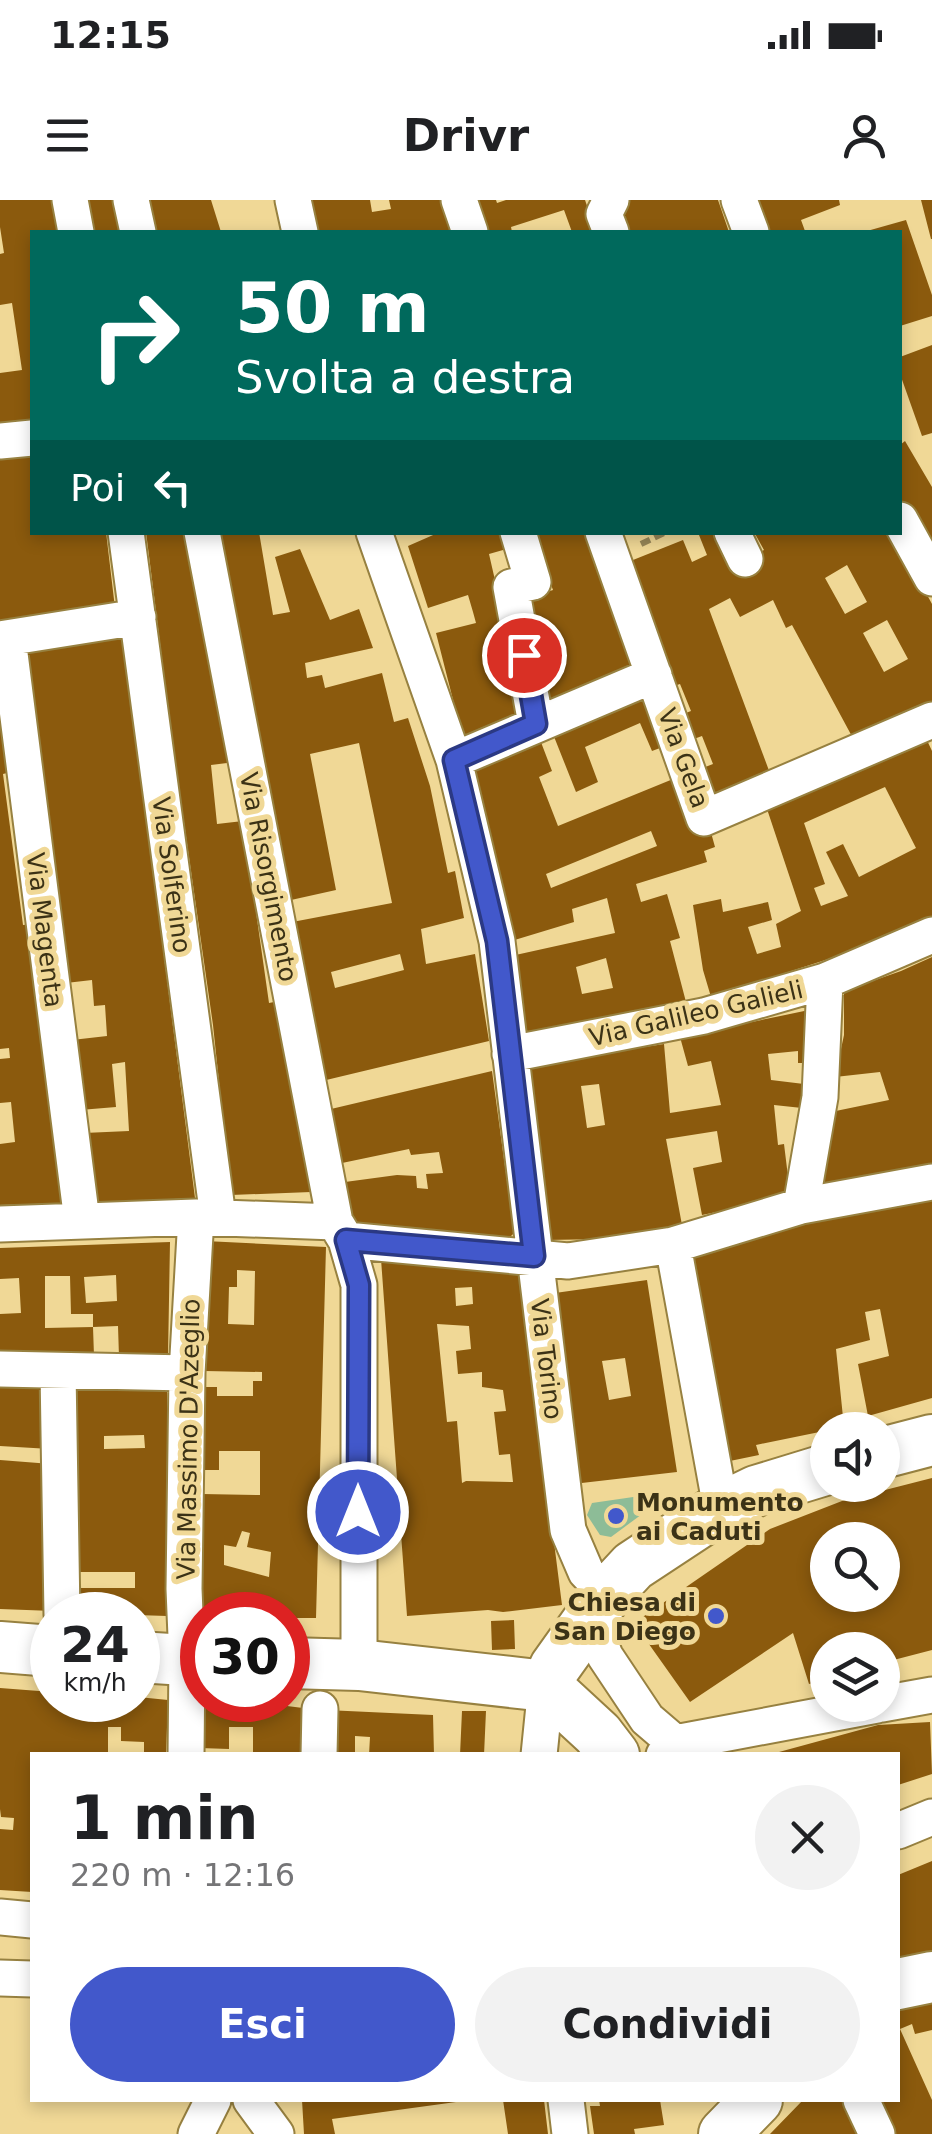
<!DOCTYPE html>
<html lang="it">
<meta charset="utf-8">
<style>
body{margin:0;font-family:"DejaVu Sans",sans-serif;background:#f2f2f2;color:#202124;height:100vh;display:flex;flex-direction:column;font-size:38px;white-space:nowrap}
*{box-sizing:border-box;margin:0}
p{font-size:32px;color:#757577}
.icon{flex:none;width:55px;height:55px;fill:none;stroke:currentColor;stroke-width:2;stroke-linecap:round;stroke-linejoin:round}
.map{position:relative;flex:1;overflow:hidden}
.panel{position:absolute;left:30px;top:1552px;width:870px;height:350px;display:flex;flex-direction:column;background:#fff;border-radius:0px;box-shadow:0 5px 15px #0003}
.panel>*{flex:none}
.guide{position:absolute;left:30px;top:30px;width:872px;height:305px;border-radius:0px;box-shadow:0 5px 15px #0003;background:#00695c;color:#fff;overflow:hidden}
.tools{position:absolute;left:810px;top:1212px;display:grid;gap:20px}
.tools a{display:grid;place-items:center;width:90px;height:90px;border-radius:50%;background:#fff;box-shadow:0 5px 15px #0003;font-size:50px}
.speed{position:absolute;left:30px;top:1392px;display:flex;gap:20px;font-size:50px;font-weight:700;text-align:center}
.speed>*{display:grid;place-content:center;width:130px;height:130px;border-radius:50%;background:#fff;box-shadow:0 5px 15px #0003;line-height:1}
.speed small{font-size:25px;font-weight:400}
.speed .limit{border:15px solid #d22;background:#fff;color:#111}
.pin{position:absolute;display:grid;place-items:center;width:85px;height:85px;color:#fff;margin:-42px;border:5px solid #fff;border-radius:50%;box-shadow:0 2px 10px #0007}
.me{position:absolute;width:110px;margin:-55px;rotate:0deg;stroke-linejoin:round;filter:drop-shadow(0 0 8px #0008)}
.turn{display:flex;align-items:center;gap:35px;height:210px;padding:0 40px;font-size:45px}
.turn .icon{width:130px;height:130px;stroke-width:2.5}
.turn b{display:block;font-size:70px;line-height:85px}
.then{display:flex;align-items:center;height:95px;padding:0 40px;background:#0003;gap:20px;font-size:38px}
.round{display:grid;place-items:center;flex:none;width:105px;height:105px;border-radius:52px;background:#f2f2f2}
.head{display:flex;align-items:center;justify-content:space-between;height:170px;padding:0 40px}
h1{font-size:60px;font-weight:700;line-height:75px}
.cta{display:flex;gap:20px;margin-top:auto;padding:20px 40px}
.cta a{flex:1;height:115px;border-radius:60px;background:#4258cb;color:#fff;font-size:40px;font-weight:700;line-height:115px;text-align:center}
.cta a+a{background:#f2f2f2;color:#202124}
.status{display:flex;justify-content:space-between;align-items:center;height:70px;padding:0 50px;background:#fff;direction:ltr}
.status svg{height:28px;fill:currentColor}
header{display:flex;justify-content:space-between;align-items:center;height:130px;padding:0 40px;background:#fff;font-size:45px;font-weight:700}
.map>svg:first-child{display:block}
.green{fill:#8dbc97}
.building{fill:#8b5a0d;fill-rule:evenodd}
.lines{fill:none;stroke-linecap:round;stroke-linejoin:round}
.street-casing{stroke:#978140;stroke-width:39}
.secondary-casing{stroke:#978140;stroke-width:54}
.path{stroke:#978657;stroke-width:6;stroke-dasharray:10 5;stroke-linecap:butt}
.street{stroke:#fff;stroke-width:35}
.secondary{stroke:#fff;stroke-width:50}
.route-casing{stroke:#2b3984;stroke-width:25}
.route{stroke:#4258cb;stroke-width:18}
.poi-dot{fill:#4258cb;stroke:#f0d896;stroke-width:4}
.labels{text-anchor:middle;stroke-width:10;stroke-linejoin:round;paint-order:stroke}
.street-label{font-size:25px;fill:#3b3216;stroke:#f0d896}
.poi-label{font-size:25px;font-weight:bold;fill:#3b3216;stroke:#f0d896;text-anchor:start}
</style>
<div class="status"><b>12:15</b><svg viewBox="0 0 49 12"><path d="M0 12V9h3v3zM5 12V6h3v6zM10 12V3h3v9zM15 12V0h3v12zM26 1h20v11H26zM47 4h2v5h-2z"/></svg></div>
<header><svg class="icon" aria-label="menu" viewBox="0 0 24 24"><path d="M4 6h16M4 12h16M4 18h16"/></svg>Drivr<svg class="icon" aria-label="person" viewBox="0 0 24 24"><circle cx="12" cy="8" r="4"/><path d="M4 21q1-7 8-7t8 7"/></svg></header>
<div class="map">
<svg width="932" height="1934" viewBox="0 0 932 1934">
<rect width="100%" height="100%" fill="#f0d896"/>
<!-- green -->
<path class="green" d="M647,1295L653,1306L611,1337L600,1335L587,1315L592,1303Z"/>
<!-- building -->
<path class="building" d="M0,0H54L60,32H32V224L0,227V173L22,170L12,103L0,105V54L4,53L0,27Z
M86,0H118L125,32H93Z
M147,0H211L221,32H153Z
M305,0H370L372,12L391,9L389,0H447L457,32H310Z
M476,0H496L497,3L506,0H585L596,32H572L564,10L511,27L512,32H479Z
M626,0H718L729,32H698L697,30L691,32H623L616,10L628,7Z
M750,0H839L840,5L801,20L805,31L803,32H762Z
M921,0H932V39H931Z
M906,20L932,95V116L900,126V32L867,31Z
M932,145V233L922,236L900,174V157Z
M905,241L932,287V358L900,302V245Z
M32,252V332H106L115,408L0,423V255Z
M146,332H191L235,562L211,565L217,624L243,621L269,803L279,801L311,992L231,995L213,825L172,538Z
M212,332H259L273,415L290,412L275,357L300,349L330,420L359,409L373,448L305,463L307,478L322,475L325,488L382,473L394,522L408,518L430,586L448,673L455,671L464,718L421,729L426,764L475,754L489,841L322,881L287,723L392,703L359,543L310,554L336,690L282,702ZM400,754L404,770L335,788L331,772Z
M440,332H504L510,348L489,354L527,520L464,543L436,433L476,423L473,412L468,395L428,408L408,346Z
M531,332H590L638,466L546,504L515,402L553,390Z
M704,332H723L737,364L764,350L754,332H893L932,404V503L855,542L792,425L786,428L773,400L740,417L730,398L709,409L771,576L707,603L695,571L713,564L702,536L683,543L673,518L691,511L680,484L665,489L623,364L683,340L692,362L707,355L699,335ZM847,365L867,402L845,414L825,378ZM887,420L908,459L884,472L863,433Z
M123,437L195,998L91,1003L84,933L129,931L125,862L112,864L116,907L80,910L72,840L107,836L105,805L94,806L92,780L66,783L21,452Z
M645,487L668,545L652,551L640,523L585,547L598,582L576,592L551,529Z
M0,528H3L7,573L3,574L23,725L33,724L67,1003L0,1005V944L15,942L11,902L0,903V859L10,858L9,848L0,849Z
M925,536L932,551V720L887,740L711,797L703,770L693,705L721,699L723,712L768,702L772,720L748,727L757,754L781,747L776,724L801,711L766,606ZM885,587L916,648L859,677L843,644L826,652L848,696L821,706L814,688L825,684L804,623Z
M539,537L552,571L539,577L558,626L678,577L710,629L715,647L704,651L707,662L636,684L641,702L667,694L680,738L670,741L686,802L521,840L511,756L615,733L607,698L572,709L574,722L508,742L474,567ZM651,631L657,646L551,688L546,674ZM606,758L613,788L582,794L576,767Z
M932,757V963L813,985L826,913L889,900L880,872L835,877L844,835V791L901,771Z
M809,810V863H798V851L768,854L771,880L804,884L802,908L774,905L778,945L784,944L790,993L765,1002L702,1015L693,968L722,962L717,931L666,939L682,1025L609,1039L544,1040L522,866L664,844L670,913L721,905L711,861L688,866L680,837ZM599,884L605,925L587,928L581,886Z
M492,871L514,1033L508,1039L354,1023L345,982L397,975L416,976L417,988L428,989L426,974L443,973L439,952L411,955L409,949L342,963L331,909Z
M932,994V1198L868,1216L858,1164L889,1156L880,1109L865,1112L870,1140L836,1149L844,1227L756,1245L759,1255L725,1262L691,1047L798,1026Z
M205,1041L326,1047L316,1418H288V1415H201L202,1294L260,1295V1251H219V1270H202L203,1187H217V1196H253V1181H262V1172L205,1171ZM237,1070L255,1071L254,1125L228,1124L229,1087H237ZM242,1331L250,1333L247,1347L271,1352L269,1377L224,1365V1345L236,1347Z
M170,1042L168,1157H119L118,1126L93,1127V1114H71L70,1076H45V1128L93,1127L94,1156L0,1158V1114L21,1113L19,1078L0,1079V1048ZM116,1075L117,1101L86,1103L84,1077Z
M381,1059L519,1067L562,1405L503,1412L488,1410L407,1416ZM472,1087L473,1104L456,1106L455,1088ZM437,1124L469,1126L471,1149L456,1151L458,1174L482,1172V1187L503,1190L506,1211L494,1212L499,1255L510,1254L513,1282L466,1281L462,1283L457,1221L447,1222Z
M647,1080L677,1272L573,1284L548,1094ZM625,1158L631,1196L609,1200L602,1161Z
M72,1182L102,1183V1189L167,1190V1416L76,1413V1388H135V1372H71ZM144,1235L145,1248L104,1249V1236Z
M0,1187L49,1189L50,1249L0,1246Z
M0,1260L51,1264L53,1411L0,1409Z
M932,1278V1450L882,1463V1450H828V1479L809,1484L793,1433L690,1502L634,1423L770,1329L842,1301ZM828,1340H882V1395H828Z
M514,1420L515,1449L492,1450L491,1421Z
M0,1488L52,1492V1500H138V1497L168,1500L166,1555H144V1542L121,1541V1527H108V1555H32V1692L0,1690V1629L13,1630L14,1618L1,1617L0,1609Z
M200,1500H286L287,1506L311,1509V1555H253V1527H229V1549L200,1548Z
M326,1510L433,1515L434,1555H369L370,1537L355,1536V1555H324Z
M462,1511H486L484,1555H460Z
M930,1522L932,1574L898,1585V1555H768L878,1525Z
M932,1661V1755L898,1763V1675Z
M932,1793V1830L915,1834L912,1824L900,1829L932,1900V1934H888L874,1900H898V1802Z
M302,1900H456V1902L332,1919L335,1934H304Z
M503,1900H544L548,1934H508Z
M599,1900H660L664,1925L634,1929L635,1934H594L590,1906H600Z
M803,1900H852L868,1934H770Z"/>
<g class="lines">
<defs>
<path id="street" d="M70,0L76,32
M131,0L138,32
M293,0L300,32
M459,0L470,32
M739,0L751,32
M611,32L604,14L611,0
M0,241L32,238
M900,320L932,378
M126,332L218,1017
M202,332L335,1022L346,1040L359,1085V1465
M374,332L454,560L497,741L568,1330L586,1372L607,1394
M518,332L533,382L511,387L536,524
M603,332L704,618L932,520
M732,332L745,359
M8,438L82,1021
M0,439L138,417
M454,560L654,475
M510,854L704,816L825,781L932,735
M801,1006L820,897L825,781
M0,1024L196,1017L335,1022
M346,1040L568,1061L673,1045L801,1006L932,982
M673,1045L721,1308
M0,1169L187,1173
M58,1171L62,1415
M591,1419L605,1456L647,1519L675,1543
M882,1504L932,1495
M186,1555L187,1460L184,1389L187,1173L196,1017
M319,1555L320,1509
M539,1555L546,1486
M664,1555L675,1543L877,1505
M898,1631L932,1617
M0,1717L32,1720
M0,1778L32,1779
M251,1900L276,1934
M566,1900L570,1934
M861,1900L877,1934
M196,1934L213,1900"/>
<path id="secondary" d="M882,1253L932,1240
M0,1447L52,1451
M138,1457L202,1461
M288,1463L359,1465L546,1486
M546,1486L555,1467L607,1394L633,1366L721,1308L756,1291L828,1269
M546,1486L598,1534L614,1555
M898,1784L932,1777
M724,1934L757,1900"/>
</defs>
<!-- street casing -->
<use href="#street" class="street-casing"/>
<!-- secondary casing -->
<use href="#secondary" class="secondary-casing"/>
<!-- path -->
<path class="path" d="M641,344L666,332"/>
<!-- street -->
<use href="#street" class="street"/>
<!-- secondary -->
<use href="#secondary" class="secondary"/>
</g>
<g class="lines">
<defs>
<path id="route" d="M358,1312L359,1085L346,1040L534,1056L497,741L454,560L536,524L524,455"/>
</defs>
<!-- route casing -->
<use href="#route" class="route-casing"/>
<!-- route -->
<use href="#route" class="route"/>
</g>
<!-- markers -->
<g class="poi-dot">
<circle cx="616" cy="1316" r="10"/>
<circle cx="716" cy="1416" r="10"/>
</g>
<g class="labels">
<!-- street labels -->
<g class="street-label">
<text transform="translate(684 558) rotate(70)" y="9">Via Gela</text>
<text transform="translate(172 675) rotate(82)" y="9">Via Solferino</text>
<text transform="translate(269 677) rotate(79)" y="9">Via Risorgimento</text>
<text transform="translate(45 730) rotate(83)" y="9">Via Magenta</text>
<text transform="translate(696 813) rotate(-13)" y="9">Via Galileo Galieli</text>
<text transform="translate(547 1159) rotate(83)" y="9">Via Torino</text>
<text transform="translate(188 1239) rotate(-89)" y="9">Via Massimo D'Azeglio</text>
</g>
<!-- poi labels -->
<g class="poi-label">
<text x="636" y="1311">Monumento<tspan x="636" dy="29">ai Caduti</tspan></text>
<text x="696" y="1411" text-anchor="end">Chiesa di<tspan x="696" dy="29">San Diego</tspan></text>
</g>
</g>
</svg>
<div class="tools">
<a><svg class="icon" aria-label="sound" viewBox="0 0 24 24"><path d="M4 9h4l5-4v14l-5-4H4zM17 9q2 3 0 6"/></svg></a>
<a><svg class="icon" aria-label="search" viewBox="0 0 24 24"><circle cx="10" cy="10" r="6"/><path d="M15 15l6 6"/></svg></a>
<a><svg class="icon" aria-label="layers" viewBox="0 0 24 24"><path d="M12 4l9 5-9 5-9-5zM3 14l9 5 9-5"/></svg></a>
</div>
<div class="speed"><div>24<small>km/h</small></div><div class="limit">30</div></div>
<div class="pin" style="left:524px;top:455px;background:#d93025"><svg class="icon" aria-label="arrive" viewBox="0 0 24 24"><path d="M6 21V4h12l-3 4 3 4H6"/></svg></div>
<svg class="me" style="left:358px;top:1312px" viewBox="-20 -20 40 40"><circle r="17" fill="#4258cb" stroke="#fff" stroke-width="3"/><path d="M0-11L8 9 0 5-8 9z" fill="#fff"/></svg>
<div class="guide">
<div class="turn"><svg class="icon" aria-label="right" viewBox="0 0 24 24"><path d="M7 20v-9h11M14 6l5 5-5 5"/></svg><div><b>50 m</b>Svolta a destra</div></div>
<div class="then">Poi<svg class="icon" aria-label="left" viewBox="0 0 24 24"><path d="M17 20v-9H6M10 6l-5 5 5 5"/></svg></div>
</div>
<section class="panel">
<div class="head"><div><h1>1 min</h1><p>220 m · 12:16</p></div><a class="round"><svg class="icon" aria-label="close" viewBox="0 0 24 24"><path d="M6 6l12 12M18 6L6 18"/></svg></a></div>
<div class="cta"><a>Esci</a><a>Condividi</a></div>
</section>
</div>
